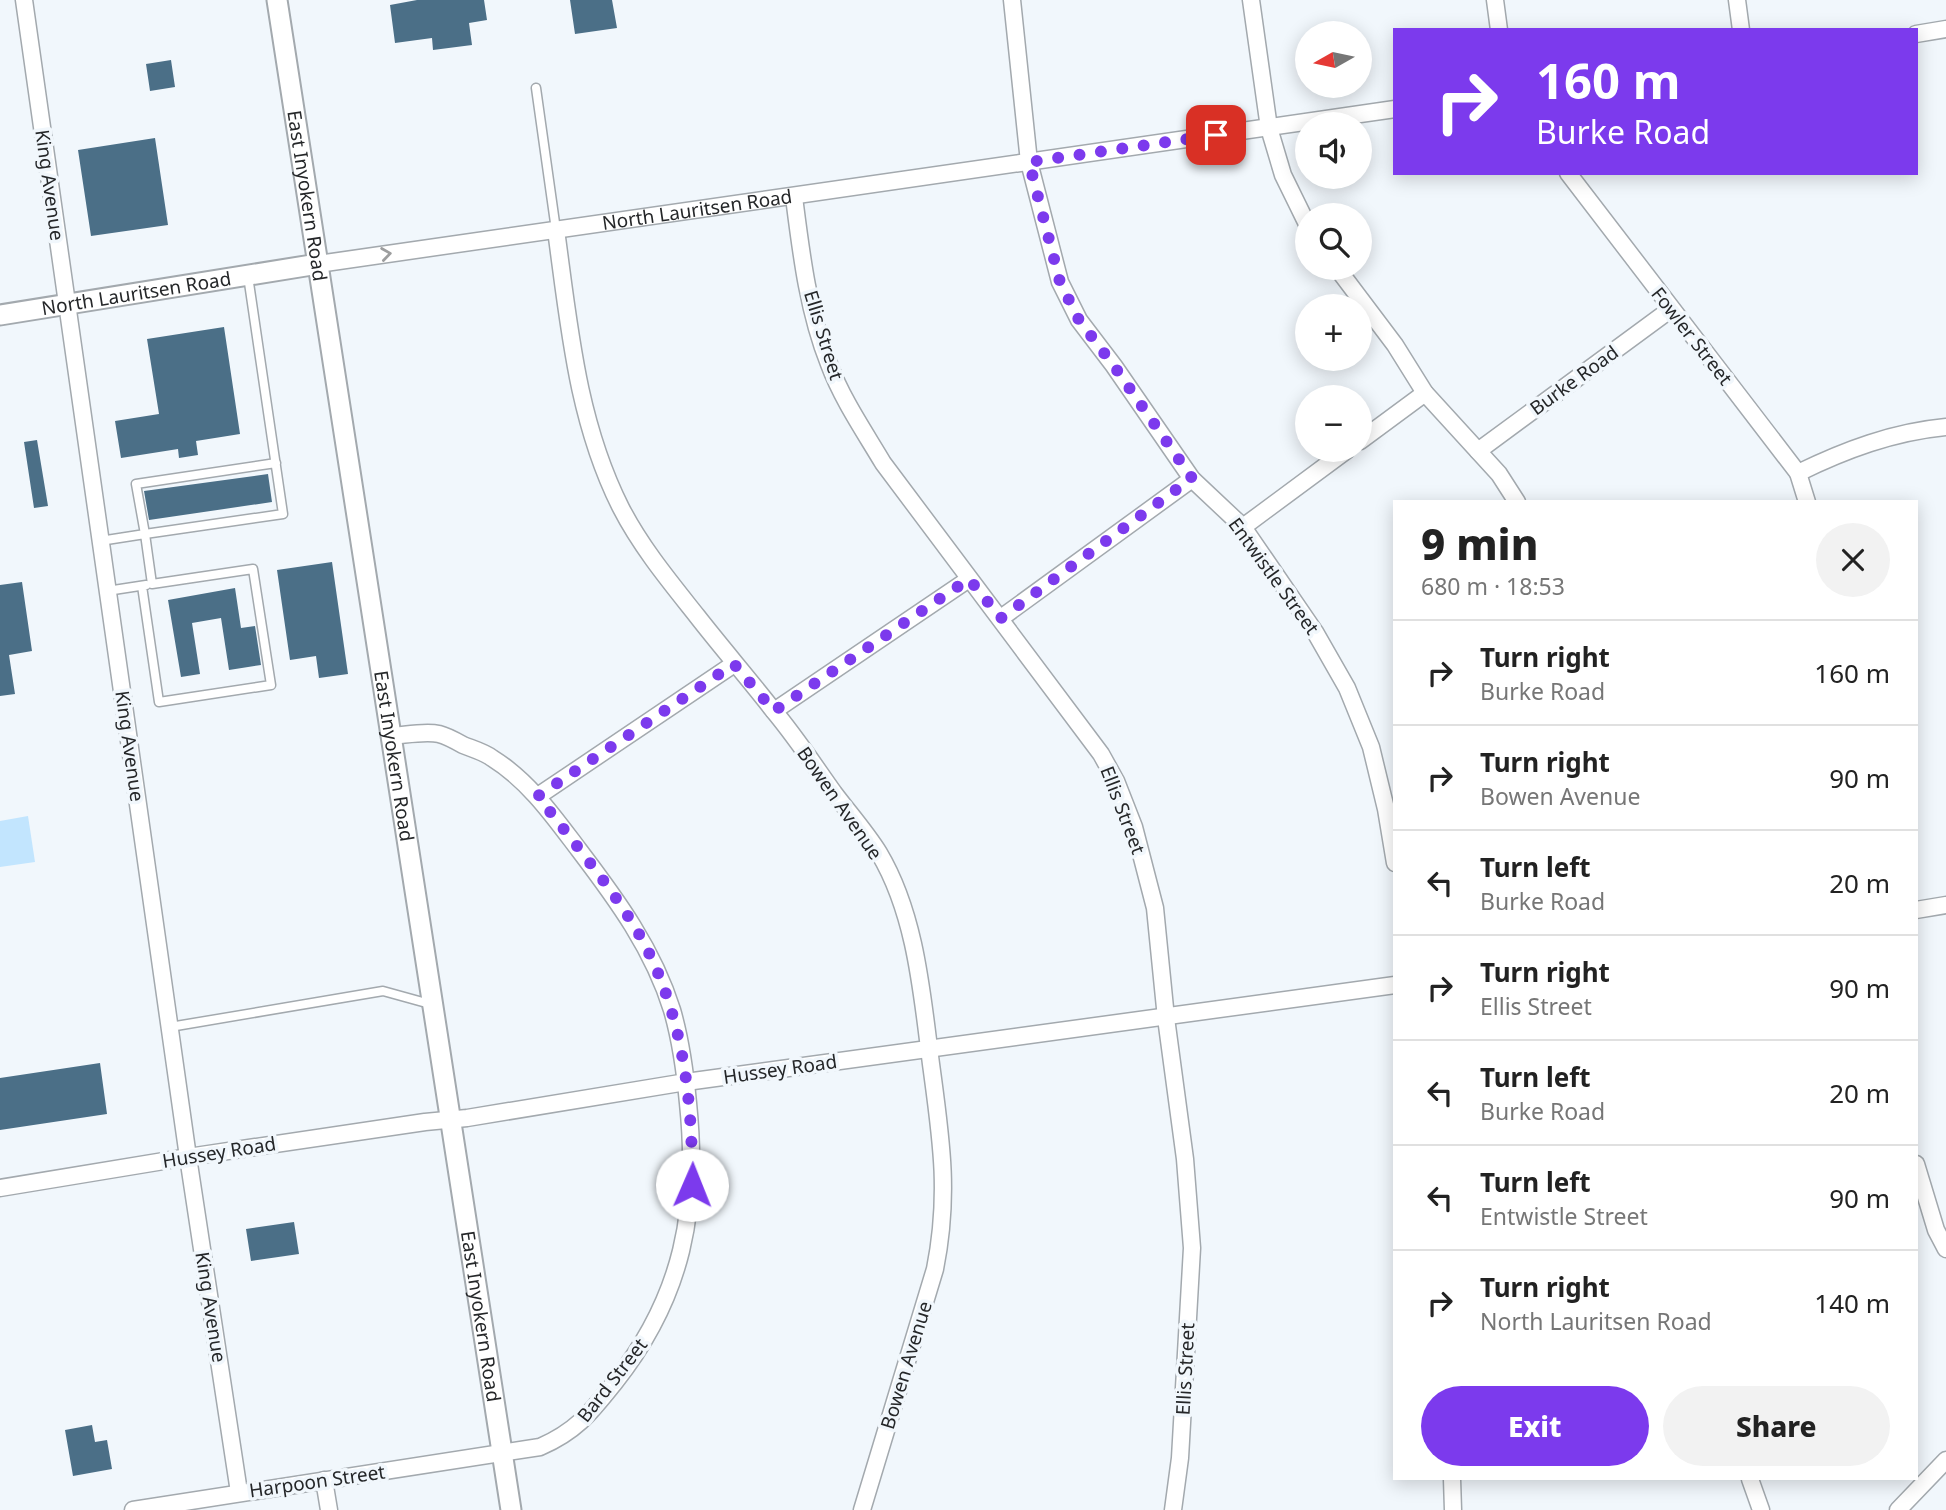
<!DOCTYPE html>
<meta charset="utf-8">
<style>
body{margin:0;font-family:"Noto Sans",sans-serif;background:#f2f2f2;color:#222;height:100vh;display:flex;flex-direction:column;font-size:26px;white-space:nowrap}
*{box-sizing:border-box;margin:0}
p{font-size:23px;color:#767676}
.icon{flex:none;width:38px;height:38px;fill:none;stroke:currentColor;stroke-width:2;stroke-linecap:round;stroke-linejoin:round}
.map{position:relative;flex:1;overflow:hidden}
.sheet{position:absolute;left:1393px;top:500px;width:525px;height:980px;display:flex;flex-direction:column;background:#fff;border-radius:0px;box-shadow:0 4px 18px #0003}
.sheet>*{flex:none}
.banner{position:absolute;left:1393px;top:28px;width:525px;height:147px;border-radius:0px;box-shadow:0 4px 18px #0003;background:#7c3aed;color:#fff;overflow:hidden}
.needle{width:46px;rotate:261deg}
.buttons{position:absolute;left:1295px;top:21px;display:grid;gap:14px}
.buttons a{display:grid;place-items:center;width:77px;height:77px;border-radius:50%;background:#fff;box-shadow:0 4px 18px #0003;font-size:35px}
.pin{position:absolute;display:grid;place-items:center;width:60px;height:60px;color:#fff;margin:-30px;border-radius:14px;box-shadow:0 4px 10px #0006}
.me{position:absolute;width:77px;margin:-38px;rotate:1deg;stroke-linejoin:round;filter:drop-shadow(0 0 5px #0008)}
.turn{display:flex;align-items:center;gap:24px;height:147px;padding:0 28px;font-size:32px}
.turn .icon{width:91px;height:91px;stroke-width:2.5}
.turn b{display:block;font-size:49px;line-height:60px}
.round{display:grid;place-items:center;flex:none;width:74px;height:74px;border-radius:37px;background:#f2f2f2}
.overview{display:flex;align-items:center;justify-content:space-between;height:119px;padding:0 28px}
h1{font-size:42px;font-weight:800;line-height:52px}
.cta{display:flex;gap:14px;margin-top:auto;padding:14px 28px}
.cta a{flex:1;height:80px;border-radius:42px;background:#7c3aed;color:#fff;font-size:28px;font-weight:800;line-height:80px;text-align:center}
.cta a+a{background:#f2f2f2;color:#222}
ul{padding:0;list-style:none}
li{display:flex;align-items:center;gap:21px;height:105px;padding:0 28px;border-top:2px solid #e0e0e0}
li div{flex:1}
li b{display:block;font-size:26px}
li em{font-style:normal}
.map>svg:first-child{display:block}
.green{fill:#c2e5fe}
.building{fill:#4b6f87}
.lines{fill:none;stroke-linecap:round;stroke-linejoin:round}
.service-casing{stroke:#a3a9ae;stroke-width:11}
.minor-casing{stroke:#a3a9ae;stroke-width:19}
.tertiary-casing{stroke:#a3a9ae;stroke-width:23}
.service{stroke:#fff;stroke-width:8}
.minor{stroke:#fff;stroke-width:16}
.tertiary{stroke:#fff;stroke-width:19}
.oneway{stroke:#9d9e9f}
.route{stroke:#7c3aed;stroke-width:12;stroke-dasharray:0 21.6}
.labels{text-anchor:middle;stroke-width:7;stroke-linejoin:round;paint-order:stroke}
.street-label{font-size:19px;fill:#252729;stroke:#f1f7fc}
</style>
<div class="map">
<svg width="1946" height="1510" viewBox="0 0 1946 1510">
<rect width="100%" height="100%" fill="#f1f7fc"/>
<!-- green -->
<path class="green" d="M28,816L35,862L0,867V821Z"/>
<!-- building -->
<path class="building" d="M417,0H484L487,20L469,23L472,45L433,50L432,38L395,43L390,5Z
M570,0H612L617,28L575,34Z
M171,60L175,87L150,91L146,64Z
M155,138L168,225L91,236L78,150Z
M224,327L240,434L196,441L198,455L179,458L178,449L121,458L115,421L159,414L147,339Z
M37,440L48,506L34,508L24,442Z
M268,474L272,502L149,520L144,491Z
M332,562L348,674L319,678L316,656L290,660L277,570Z
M22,582L32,651L9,655L15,694L0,696V585Z
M235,588L241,628L255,626L261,665L229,670L221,618L192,623L200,674L181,677L168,600Z
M100,1063L107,1114L0,1130V1078Z
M294,1222L299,1254L251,1261L246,1229Z
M92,1425L95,1442L107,1440L112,1469L73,1476L65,1430Z"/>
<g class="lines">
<defs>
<path id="service" d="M536,88L556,230
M100,541L145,534L136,484L276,463
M142,586L159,702L271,685L253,569L152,584L145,534L283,514L248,276
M107,591L146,585
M170,1027L383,991L430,1004"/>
<g id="minor">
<path d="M24,0L188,1157L239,1492"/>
<path d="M1012,0L1029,162L1060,282L1079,320L1114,366L1192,479L1243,527L1315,632L1347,688L1371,747L1386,809L1395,863"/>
<path d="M1251,0L1269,128L1283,175L1307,224"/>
<path d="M1495,0L1499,30"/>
<path d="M1737,0L1741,30"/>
<path d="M1916,34L1946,29"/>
<path d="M1568,173L1798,473L1807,502"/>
<path d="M794,197C801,252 808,312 829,364C842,399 864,431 883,463L1101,754L1116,781L1134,827L1155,908L1166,1018L1185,1159L1192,1248L1180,1458L1173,1510"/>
<path d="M556,230C569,325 577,421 621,508C641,547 670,582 697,616C722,648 748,678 773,710C795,736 814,765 834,793C849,813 866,832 879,853C916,915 922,994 931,1064C941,1138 950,1194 935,1269L862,1510"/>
<path id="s1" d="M318,264L1395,109"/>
<path d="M1337,268L1395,345L1425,393L1499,474L1517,502"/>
<path d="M1360,441L1425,393"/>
<path d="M1478,451L1671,309"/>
<path d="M1798,473C1845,450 1893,432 1946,427"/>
<path d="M1243,527L1347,450"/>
<path d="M1001,618L1192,479"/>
<path d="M774,711L969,579"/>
<path d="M538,796L734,664"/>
<path d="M1916,910L1946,905"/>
<path d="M1916,1164L1936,1230L1946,1249"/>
<path d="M0,1188L188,1157L425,1122L467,1118L686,1082L1395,985"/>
<path d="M1452,1479L1453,1510"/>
<path d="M1750,1479L1761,1510"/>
<path d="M324,1480L329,1510"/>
<path d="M133,1510L540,1447C577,1431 591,1412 615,1382C683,1296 699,1210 688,1103C685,1071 681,1041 672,1010C653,949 617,900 579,850C554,817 529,781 492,758C484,752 473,749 463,745C456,741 447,736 439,734C425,731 406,735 391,736"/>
<path d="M1898,1510L1946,1460"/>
</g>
<g id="tertiary">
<path id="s2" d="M277,0L511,1510"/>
<path id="s3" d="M0,315L318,264"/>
</g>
</defs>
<!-- service casing -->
<use href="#service" class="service-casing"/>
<!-- minor casing -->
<use href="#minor" class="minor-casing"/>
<!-- tertiary casing -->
<use href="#tertiary" class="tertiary-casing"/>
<!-- service -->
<use href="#service" class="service"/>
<!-- minor -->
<use href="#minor" class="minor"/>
<!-- tertiary -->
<use href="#tertiary" class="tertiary"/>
</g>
<!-- one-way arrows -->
<defs><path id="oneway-chevron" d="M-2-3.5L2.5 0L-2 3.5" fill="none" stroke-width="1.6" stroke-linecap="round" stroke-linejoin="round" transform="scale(1.75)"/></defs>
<use class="oneway" href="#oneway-chevron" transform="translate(386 254) rotate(-8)"/>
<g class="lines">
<!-- route -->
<path class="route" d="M692,1185C693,1097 682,1006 636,929C608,882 571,840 538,796L734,664L774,711L969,579L1001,618L1192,478L1114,366L1079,320L1060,282L1029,162L1216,135"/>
</g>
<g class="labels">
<!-- street labels -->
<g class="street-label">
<text transform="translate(50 185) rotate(82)" y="7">King Avenue</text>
<text dy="7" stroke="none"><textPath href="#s2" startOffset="198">East Inyokern Road</textPath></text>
<text dy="7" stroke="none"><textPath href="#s1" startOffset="383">North Lauritsen Road</textPath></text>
<text dy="7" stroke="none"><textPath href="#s3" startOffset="138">North Lauritsen Road</textPath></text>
<text transform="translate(824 335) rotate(73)" y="7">Ellis Street</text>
<text transform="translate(1692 336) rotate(52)" y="7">Fowler Street</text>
<text transform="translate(1574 380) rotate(-36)" y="7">Burke Road</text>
<text transform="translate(1274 576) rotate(54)" y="7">Entwistle Street</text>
<text transform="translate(130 746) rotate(82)" y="7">King Avenue</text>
<text dy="7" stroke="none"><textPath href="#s2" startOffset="765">East Inyokern Road</textPath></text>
<text transform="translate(840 803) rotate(55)" y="7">Bowen Avenue</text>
<text transform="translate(1123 810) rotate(69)" y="7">Ellis Street</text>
<text transform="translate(780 1069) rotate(-8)" y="7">Hussey Road</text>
<text transform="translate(219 1152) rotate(-9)" y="7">Hussey Road</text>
<text transform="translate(211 1307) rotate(81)" y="7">King Avenue</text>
<text dy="7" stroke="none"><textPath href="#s2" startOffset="1332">East Inyokern Road</textPath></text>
<text transform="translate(906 1365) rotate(-73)" y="7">Bowen Avenue</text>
<text transform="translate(1185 1369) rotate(-87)" y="7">Ellis Street</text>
<text transform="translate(612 1380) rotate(-52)" y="7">Bard Street</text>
<text transform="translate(317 1481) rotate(-8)" y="7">Harpoon Street</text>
</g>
</g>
</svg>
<div class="buttons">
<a><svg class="needle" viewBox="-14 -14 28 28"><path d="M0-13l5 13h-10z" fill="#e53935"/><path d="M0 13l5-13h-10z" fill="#767676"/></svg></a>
<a><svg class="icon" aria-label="sound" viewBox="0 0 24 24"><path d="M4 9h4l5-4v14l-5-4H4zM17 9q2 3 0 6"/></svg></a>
<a><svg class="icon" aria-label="search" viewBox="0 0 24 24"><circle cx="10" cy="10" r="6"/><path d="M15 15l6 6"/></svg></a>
<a>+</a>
<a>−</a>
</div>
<div class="pin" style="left:1216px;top:135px;background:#d93025"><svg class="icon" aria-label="arrive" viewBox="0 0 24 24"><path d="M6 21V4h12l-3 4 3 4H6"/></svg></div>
<svg class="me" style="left:692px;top:1185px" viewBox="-20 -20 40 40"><circle r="19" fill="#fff"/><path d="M0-13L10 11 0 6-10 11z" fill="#7c3aed"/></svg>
<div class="banner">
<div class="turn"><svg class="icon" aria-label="right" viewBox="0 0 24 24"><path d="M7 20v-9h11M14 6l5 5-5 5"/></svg><div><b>160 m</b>Burke Road</div></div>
</div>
<section class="sheet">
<div class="overview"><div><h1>9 min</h1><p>680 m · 18:53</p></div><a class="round"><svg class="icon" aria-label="close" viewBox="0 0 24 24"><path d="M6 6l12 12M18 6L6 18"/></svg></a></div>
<ul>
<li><svg class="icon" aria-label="right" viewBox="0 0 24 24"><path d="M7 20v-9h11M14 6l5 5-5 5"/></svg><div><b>Turn right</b><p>Burke Road</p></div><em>160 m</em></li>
<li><svg class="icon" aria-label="right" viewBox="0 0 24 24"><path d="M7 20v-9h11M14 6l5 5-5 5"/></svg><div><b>Turn right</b><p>Bowen Avenue</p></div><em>90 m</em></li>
<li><svg class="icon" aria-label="left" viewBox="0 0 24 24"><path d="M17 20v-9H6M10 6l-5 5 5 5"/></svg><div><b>Turn left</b><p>Burke Road</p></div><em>20 m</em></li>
<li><svg class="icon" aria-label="right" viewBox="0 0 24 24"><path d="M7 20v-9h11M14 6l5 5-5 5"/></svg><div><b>Turn right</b><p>Ellis Street</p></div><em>90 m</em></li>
<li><svg class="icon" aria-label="left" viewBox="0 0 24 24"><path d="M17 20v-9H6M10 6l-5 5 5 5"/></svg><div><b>Turn left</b><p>Burke Road</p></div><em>20 m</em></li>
<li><svg class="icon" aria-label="left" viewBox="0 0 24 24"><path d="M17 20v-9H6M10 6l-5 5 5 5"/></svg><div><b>Turn left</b><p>Entwistle Street</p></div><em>90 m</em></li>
<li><svg class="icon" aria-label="right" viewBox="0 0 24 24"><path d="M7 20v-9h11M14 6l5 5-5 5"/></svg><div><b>Turn right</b><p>North Lauritsen Road</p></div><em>140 m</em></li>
</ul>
<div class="cta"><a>Exit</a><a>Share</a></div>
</section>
</div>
